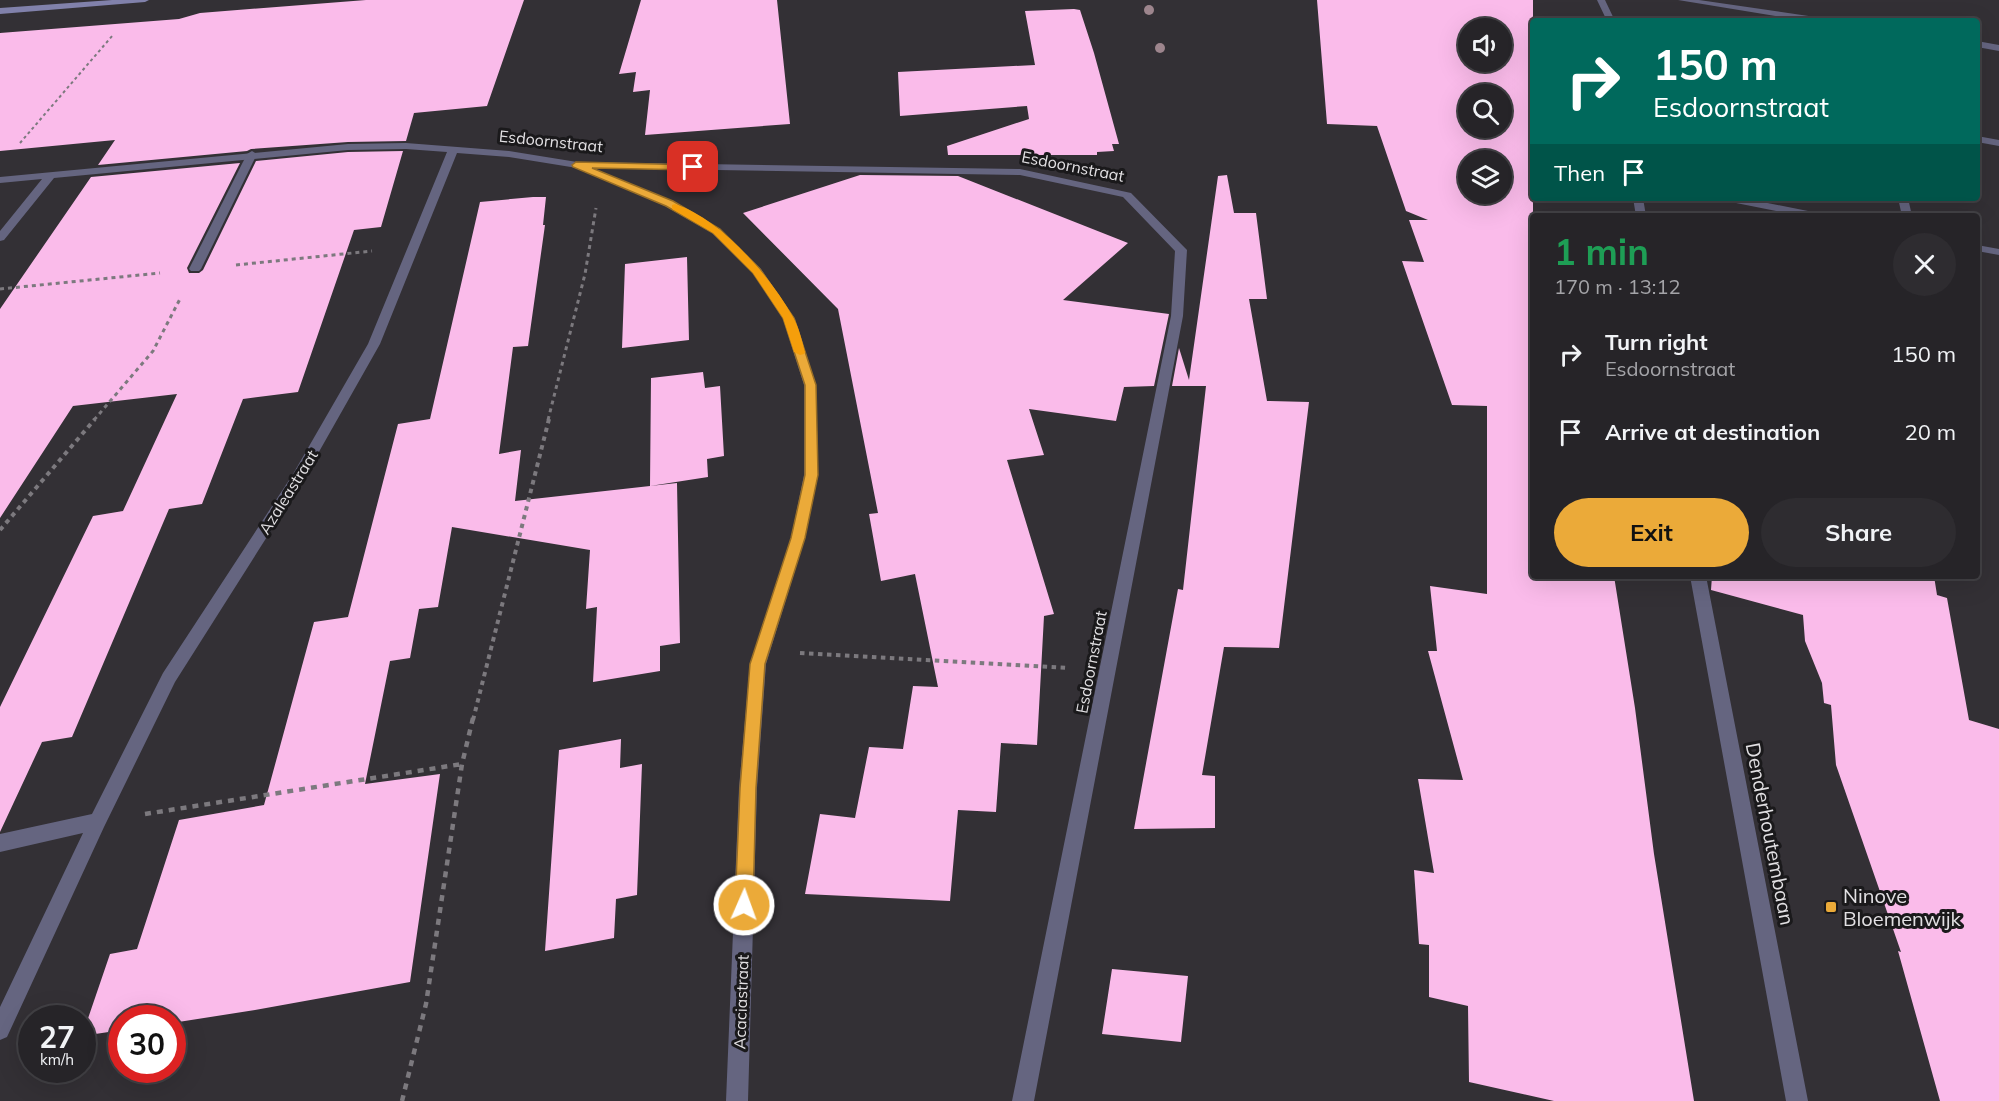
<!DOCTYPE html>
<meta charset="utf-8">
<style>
body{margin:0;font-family:Mulish,sans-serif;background:#2e2c30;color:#f1f3f6;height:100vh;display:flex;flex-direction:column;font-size:22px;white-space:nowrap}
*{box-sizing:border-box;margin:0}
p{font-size:20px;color:#a4a4a8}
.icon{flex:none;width:33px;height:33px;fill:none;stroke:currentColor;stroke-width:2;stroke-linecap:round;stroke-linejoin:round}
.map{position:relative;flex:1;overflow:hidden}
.side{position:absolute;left:1530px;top:213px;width:450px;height:366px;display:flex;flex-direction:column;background:#262428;border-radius:6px;box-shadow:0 6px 24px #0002,0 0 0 2px #424145}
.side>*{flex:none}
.banner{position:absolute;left:1530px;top:18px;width:450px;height:183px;border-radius:6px;box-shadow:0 6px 24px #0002,0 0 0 2px #424145;background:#00695c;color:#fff;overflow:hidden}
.tools{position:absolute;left:1458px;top:18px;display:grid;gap:12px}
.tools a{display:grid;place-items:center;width:54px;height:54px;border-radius:50%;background:#262428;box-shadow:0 6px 24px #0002,0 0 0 2px #424145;font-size:30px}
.speed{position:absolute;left:18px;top:1005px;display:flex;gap:12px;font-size:30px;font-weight:700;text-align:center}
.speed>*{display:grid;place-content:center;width:78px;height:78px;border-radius:50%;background:#262428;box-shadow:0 6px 24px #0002,0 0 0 2px #424145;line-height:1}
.speed small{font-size:15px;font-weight:400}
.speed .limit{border:9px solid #d22;background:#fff;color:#111}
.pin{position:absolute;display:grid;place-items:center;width:51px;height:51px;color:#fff;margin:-26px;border-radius:12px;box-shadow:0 3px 9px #0006}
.me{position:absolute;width:66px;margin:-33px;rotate:2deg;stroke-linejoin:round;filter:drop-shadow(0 0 4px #0008)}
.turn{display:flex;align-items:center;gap:21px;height:126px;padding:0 24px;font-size:27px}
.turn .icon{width:78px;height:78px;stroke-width:2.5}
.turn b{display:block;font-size:42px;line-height:51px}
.then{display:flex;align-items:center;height:57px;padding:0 24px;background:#0003;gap:12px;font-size:22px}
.round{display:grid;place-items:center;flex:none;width:63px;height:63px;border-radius:32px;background:#2e2c30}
.head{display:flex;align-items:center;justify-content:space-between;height:102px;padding:0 24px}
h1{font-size:36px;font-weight:700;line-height:45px;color:#1e9e55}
.primary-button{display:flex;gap:12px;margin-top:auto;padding:12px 24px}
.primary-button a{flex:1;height:69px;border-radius:36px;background:#ebaa39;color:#111;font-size:24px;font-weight:700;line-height:69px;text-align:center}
.primary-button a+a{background:#2e2c30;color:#f1f3f6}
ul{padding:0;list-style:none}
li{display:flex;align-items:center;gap:18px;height:78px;padding:0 24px}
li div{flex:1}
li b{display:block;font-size:22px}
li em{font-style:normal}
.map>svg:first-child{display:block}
.building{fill:#fabbea;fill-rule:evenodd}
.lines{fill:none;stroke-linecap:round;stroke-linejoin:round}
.path-far3{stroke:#7c797e;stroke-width:2;stroke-dasharray:3 3;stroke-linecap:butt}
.path-far2{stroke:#7c797e;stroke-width:3;stroke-dasharray:4 4;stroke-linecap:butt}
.path-far1{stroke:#7c797e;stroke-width:4;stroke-dasharray:4.5 4.5;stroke-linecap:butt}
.path{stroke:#7c797e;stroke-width:4.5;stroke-dasharray:6 6;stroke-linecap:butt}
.service{fill:#656580;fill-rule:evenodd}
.minor{fill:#656580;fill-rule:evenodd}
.tertiary{fill:#656580;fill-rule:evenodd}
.secondary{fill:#8181ab;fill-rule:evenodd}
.tree{fill:#9d858d}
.route{fill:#ebaa39;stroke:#996e25;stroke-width:1.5}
.slow{fill:#f59e0b}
.poi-dot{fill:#ebaa39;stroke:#1a191b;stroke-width:2}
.labels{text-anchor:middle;stroke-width:6;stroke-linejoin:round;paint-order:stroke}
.street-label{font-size:16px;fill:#e2e0e3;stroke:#1a191b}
.near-street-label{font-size:20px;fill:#e2e0e3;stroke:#1a191b}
.near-poi-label{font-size:20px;fill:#e2e0e3;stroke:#1a191b;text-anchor:start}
</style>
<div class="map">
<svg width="1999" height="1101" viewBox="0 0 1999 1101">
<rect width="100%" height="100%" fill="#333035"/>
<!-- building -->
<path class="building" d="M366,0H524L487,106L414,113L406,141L348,142L251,149L247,151L98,165L115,140L0,151V33L179,19L200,13Z
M641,0H777L790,124L645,135L650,90L633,92L636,72L619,74Z
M1317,0H1533V576H1614L1635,708L1654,854L1694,1101H1554L1469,1082L1468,1006L1429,997V945L1419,944L1414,870L1434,873L1418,779L1463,780L1428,651H1437L1430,586L1487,594V406L1452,405L1402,261L1424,262L1409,220H1428L1406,211L1377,126L1327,124ZM1468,28H1502V62H1468ZM1468,94H1502V128H1468ZM1468,160H1502V194H1468Z
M1074,9L1080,10L1094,53L1119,144H1112L1114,151L1097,152V155H948L947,146L1029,119L1027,106L900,116L898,72L1035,65L1025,11Z
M403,151L381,227L354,230L298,392L243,399L202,504L169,509L72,737L42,742L0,832V707L93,516L123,511L177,394L73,406L0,518V309L91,177L240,163L187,268L189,273H199L203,270L256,161L348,152Z
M860,175L958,176L1128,243L1063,300L1169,314L1154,386L1124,387L1116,421L1029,409L1044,455L1007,460L1054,614L1044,616L1037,745L1001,743L996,812L958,810L950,901L805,894L820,814L855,818L869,747L903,749L913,686L938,687L915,574L881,581L869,514L878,513L838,309L743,213Z
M1227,175L1234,213H1256L1267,299H1249L1267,401L1309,402L1279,648L1224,647L1202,775L1215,776V828L1134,829L1178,589L1183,590L1206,386H1172L1179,348L1189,380L1218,176Z
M533,197H546L543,225H545L528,346L513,347L499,454L521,450L515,501L677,483L680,643L660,646V671L593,682L597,607L586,609L590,550L452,527L438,607L419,609L410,658L390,661L365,784L440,774L410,982L255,1010L172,1023V1018H122V1030L82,1036L110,954L137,949L179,820L264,805L314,622L348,617L398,424L430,419L480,202Z
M687,257L689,340L622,348L625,264Z
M703,372L705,388L720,386L724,456L707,459L708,477L650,486L651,378Z
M1712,576H1934L1937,595L1947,598L1969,720L1999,729V1101H1940L1898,951L1901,952L1836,765L1831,705L1824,703L1822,683L1805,641L1803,615L1711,590Z
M621,739L620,768L642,764L637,895L616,899L614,938L545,951L559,750Z
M1112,969L1188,976L1181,1042L1102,1034Z"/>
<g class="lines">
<!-- path-far3 -->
<path class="path-far3" d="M20,143L113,35"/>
<!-- path-far2 -->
<path class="path-far2" d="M236,265L372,251
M0,289L160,273
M94,420L153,351L181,297
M548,420L585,274L596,208"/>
<!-- path-far1 -->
<path class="path-far1" d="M0,530L95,419
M800,653L1068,668
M473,720L549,419"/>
<!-- path -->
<path class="path" d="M145,814L462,764
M402,1101L426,1004L462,764L473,718"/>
<!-- service -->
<path class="service" d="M252,151L257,154L201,269L199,271H191L189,269L247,154Z"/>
<!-- minor -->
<path class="minor" d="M1678,0H1699L1822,18L1826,21H1805Z
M1977,41L1999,45V51L1977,47Z
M1977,136L1999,140V146L1977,142Z
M406,143L509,151L577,162L1020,169L1131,193L1187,250L1183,316L1034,1101H1012L1171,316L1175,251L1123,197L1020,175L592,168L673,202L720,229L761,269L795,319L816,385L818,475L805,538L766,664L757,788L748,1101H726L739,788L750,664L791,538L804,475V385L783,319L753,273L712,233L665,206L577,168L509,157L457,153L380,344L303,480L175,682L104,827L7,1037L0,1040V1007L83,833L0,852V834L92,814L163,673L293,474L368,344L447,152L406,149L348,150L54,178L4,240L0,241V231L42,179L0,183V177L348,144Z
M1721,198H1742L1818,213L1823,216H1801L1726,201Z
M1898,198H1908L1912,216H1902Z
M1977,245L1999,249V255L1977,251Z"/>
<!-- tertiary -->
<path class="tertiary" d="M1597,0H1605L1615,21H1607Z
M1633,198H1643L1646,216H1636Z
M1690,576H1706L1808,1101H1786Z"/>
<!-- secondary -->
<path class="secondary" d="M112,0H149L145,2L0,14V8Z"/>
</g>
<!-- trees -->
<g class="tree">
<circle cx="1149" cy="10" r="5"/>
<circle cx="1160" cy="48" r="5"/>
</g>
<!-- route -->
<path class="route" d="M576,162L696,165V169L693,170L592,168L673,201L720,229L760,269L794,318L816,385L818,475L805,538L765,664L756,788L753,905L750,911L744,913L738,911L735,905L740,788L750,664L791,538L805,475V385L783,318L753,273L713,233L666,206L573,167L572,165Z"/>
<!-- slow -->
<path class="slow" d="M675,204C721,219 770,276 793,317C799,327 802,341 805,352L804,354L800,355L794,352L783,318L753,273L713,233L672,209V205Z"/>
<!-- markers -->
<rect class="poi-dot" x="1825" y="901" width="12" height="12" rx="3"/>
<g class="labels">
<!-- street labels -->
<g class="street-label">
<text transform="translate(551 141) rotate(6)" y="6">Esdoornstraat</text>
<text transform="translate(1073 166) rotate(11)" y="6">Esdoornstraat</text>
<text transform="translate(288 492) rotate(-58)" y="6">Azaleastraat</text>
<text transform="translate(1091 662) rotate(-79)" y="6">Esdoornstraat</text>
<text transform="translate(741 1002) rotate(-88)" y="6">Acaciastraat</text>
</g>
<!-- near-street labels -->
<g class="near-street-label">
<text transform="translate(1770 834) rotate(79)" y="7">Denderhoutembaan</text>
</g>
<!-- near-poi labels -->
<g class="near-poi-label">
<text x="1843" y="903">Ninove<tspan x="1843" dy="23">Bloemenwijk</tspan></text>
</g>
</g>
</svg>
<div class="tools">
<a><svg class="icon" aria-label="sound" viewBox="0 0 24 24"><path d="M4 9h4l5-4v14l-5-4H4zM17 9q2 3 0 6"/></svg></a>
<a><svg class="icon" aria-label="search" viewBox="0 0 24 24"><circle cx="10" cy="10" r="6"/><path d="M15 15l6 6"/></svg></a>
<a><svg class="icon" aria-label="layers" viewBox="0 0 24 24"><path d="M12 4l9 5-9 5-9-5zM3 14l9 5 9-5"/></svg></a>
</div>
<div class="speed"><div>27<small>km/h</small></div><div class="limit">30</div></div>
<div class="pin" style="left:693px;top:167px;background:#d93025"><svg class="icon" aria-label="arrive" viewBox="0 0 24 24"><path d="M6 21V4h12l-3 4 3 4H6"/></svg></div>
<svg class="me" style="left:744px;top:905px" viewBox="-20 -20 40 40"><circle r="17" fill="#ebaa39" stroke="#fff" stroke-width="3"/><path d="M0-11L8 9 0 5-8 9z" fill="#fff"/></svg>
<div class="banner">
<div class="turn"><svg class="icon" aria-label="right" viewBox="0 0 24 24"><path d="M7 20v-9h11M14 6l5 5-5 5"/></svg><div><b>150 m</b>Esdoornstraat</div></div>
<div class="then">Then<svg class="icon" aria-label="arrive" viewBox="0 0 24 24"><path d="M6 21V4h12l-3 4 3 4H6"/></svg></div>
</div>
<section class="side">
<div class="head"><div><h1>1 min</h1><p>170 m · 13:12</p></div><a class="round"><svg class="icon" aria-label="close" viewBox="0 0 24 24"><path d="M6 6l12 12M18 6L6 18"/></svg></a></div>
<ul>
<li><svg class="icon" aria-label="right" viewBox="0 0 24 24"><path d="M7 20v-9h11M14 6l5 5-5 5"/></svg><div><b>Turn right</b><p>Esdoornstraat</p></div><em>150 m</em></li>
<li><svg class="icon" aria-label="arrive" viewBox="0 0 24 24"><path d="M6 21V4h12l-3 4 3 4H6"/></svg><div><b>Arrive at destination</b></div><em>20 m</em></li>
</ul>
<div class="primary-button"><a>Exit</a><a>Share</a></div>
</section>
</div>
